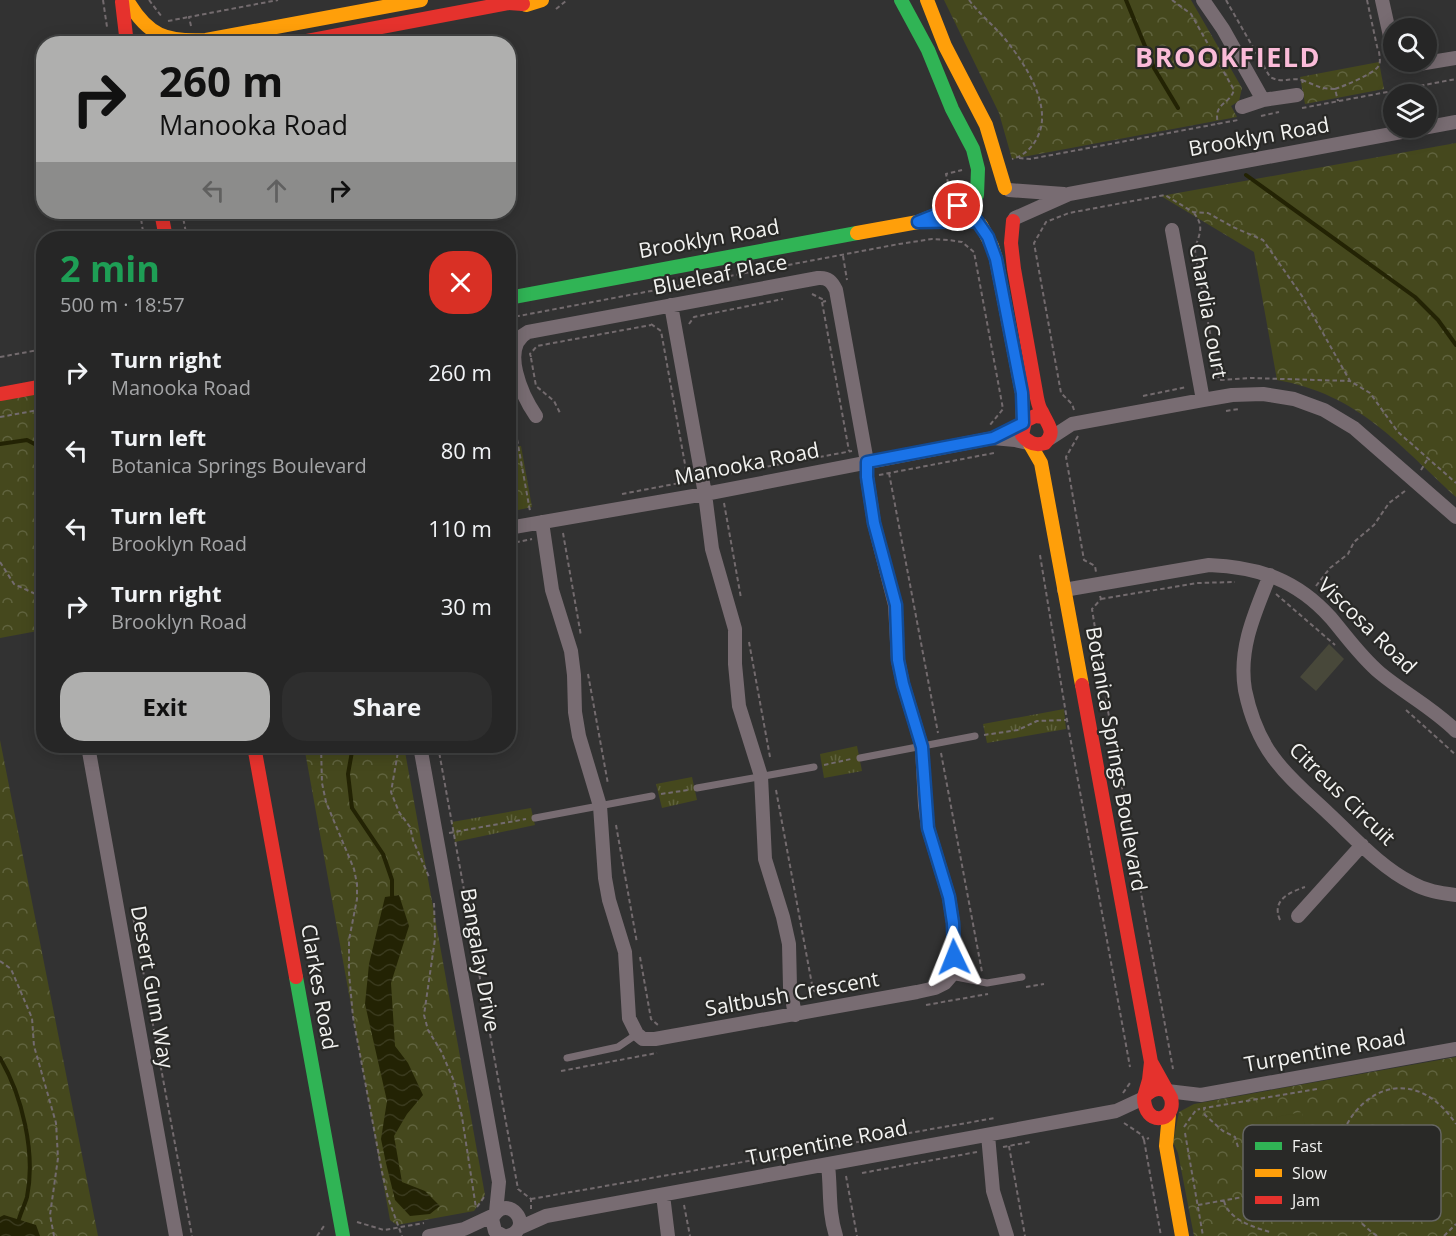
<!DOCTYPE html>
<meta charset="utf-8">
<style>
body{margin:0;font-family:"Open Sans",sans-serif;background:#2e2e2e;color:#f1f3f6;height:100vh;display:flex;flex-direction:column;font-size:22px;white-space:nowrap}
*{box-sizing:border-box;margin:0}
p{font-size:20px;color:#a4a5a7}
.icon{flex:none;width:33px;height:33px;fill:none;stroke:currentColor;stroke-width:2;stroke-linecap:round;stroke-linejoin:round}
.map{position:relative;flex:1;overflow:hidden}
.details{position:absolute;left:36px;top:231px;width:480px;height:522px;display:flex;flex-direction:column;background:#262626;border-radius:24px;box-shadow:0 3px 15px #0003,0 0 0 2px #424343}
.details>*{flex:none}
.top-card{position:absolute;left:36px;top:36px;width:480px;height:183px;border-radius:24px;box-shadow:0 3px 15px #0003,0 0 0 2px #424343;background:#afafae;color:#111;overflow:hidden}
.tools{position:absolute;left:1383px;top:18px;display:grid;gap:12px}
.tools a{display:grid;place-items:center;width:54px;height:54px;border-radius:50%;background:#262626;box-shadow:0 3px 15px #0003,0 0 0 2px #424343;font-size:30px}
.pin{position:absolute;display:grid;place-items:center;width:51px;height:51px;color:#fff;margin:-26px;border:3px solid #fff;border-radius:50%;box-shadow:0 2px 6px #0007}
.me{position:absolute;width:66px;margin:-33px;rotate:358deg;stroke-linejoin:round;filter:drop-shadow(0 0 4px #0008)}
.turn{display:flex;align-items:center;gap:21px;height:126px;padding:0 24px;font-size:27px}
.turn .icon{width:78px;height:78px;stroke-width:2.5}
.turn b{display:block;font-size:42px;line-height:51px}
.lanes{display:flex;align-items:center;height:57px;padding:0 24px;background:#0003;justify-content:center;gap:30px;direction:ltr}
.lanes .off{opacity:.35}
.round{display:grid;place-items:center;flex:none;width:63px;height:63px;border-radius:24px;background:#2e2e2e}
.headline{display:flex;align-items:center;justify-content:space-between;height:102px;padding:0 24px}
h1{font-size:36px;font-weight:700;line-height:45px;color:#1e9e55}
.cta{display:flex;gap:12px;margin-top:auto;padding:12px 24px}
.cta a{flex:1;height:69px;border-radius:24px;background:#afafae;color:#111;font-size:24px;font-weight:700;line-height:69px;text-align:center}
.cta a+a{background:#2e2e2e;color:#f1f3f6}
ul{padding:0;list-style:none}
li{display:flex;align-items:center;gap:18px;height:78px;padding:0 24px}
li div{flex:1}
li b{display:block;font-size:22px}
li em{font-style:normal}
.map>svg:first-child{display:block}
.grass{fill:url(#grass-tufts)}
.park{fill:url(#park-crowns)}
.pitch{fill:#45481d}
.water{fill:url(#water-waves)}
.lines{fill:none;stroke-linecap:round;stroke-linejoin:round}
.stream{stroke:#232304;stroke-width:4}
.building{fill:#48483a}
.path{stroke:#736b6e;stroke-width:2;stroke-dasharray:4.5 3;stroke-linecap:butt}
.lane{stroke:#786c72;stroke-width:7}
.street{stroke:#786c72;stroke-width:14}
.fast{stroke:#30b455;stroke-width:14}
.slow{stroke:#ff9f0a;stroke-width:14}
.jam{stroke:#e5322d;stroke-width:14}
.route-casing{stroke:#114b97;stroke-width:15}
.route{stroke:#1a73e8;stroke-width:10}
.labels{text-anchor:middle;stroke-width:4.5;stroke-linejoin:round;paint-order:stroke}
.street-label{font-size:21px;fill:#f2f2f0;stroke:#292927}
.district-label{font-size:27px;font-weight:bold;letter-spacing:1.5px;fill:#fabbd8;stroke:#292927}
.key{fill:#292927;stroke:#656563;stroke-width:1.5}
.key-label{font-size:16px;fill:#f2f2f0}
</style>
<div class="map">
<svg width="1456" height="1236" viewBox="0 0 1456 1236">
<defs>
<pattern id="grass-tufts" width="24" height="20" patternUnits="userSpaceOnUse" patternTransform="scale(1.5)"><rect width="24" height="20" fill="#45481d"/><path d="M3 7l-1-3M5 7V3M7 7l1-3M15 17l-1-3M17 17v-4M19 17l1-3" fill="none" stroke="#60633e"/></pattern>
<pattern id="park-crowns" width="20" height="18" patternUnits="userSpaceOnUse" patternTransform="scale(1.5)"><rect width="20" height="18" fill="#45481d"/><path d="M2 6a3 3 0 1 1 6 0M12 15a3 3 0 1 1 6 0" fill="none" stroke="#60633e"/></pattern>
<pattern id="water-waves" width="16" height="10" patternUnits="userSpaceOnUse" patternTransform="scale(1.5)"><rect width="16" height="10" fill="#232304"/><path d="M0 5q4-4 8 0t8 0" fill="none" stroke="#39391d"/></pattern>
</defs>
<rect width="100%" height="100%" fill="#323232"/>
<!-- grass -->
<path class="grass" d="M1064,709L1066,729L987,743L983,724Z
M857,746L862,771L824,778L820,754Z
M692,777L697,800L662,808L656,784Z
M531,808L535,825L455,842L452,822Z"/>
<!-- park -->
<path class="park" d="M944,0H1191L1242,88L1239,101L1231,106L1237,117L1012,159L999,113Z
M1379,62L1384,89L1305,104L1300,77Z
M1456,143V497C1399,445 1358,394 1277,380L1254,252L1161,196Z
M43,389V630L0,638V397Z
M508,399L517,446H521L532,507L509,512Z
M0,740L98,1236H0Z
M304,746H404L485,1195L474,1211L397,1225L390,1220Z
M1456,1057V1236H1194L1178,1153L1173,1142L1179,1112L1194,1104Z"/>
<!-- pitch -->
<path class="pitch" d="M1302,1112L1314,1169L1288,1173L1276,1117Z"/>
<!-- water -->
<path class="water" d="M399,895L409,926L391,983L395,1046L408,1063L423,1095L407,1114L394,1136L402,1182L425,1191L440,1206L430,1214L410,1216L395,1200L386,1163L381,1139L387,1101L365,1004L369,964L385,897Z
M4,1215L36,1225L40,1236H0V1217Z"/>
<g class="lines">
<!-- stream -->
<path class="stream" d="M1126,0L1154,68L1178,108
M1246,175L1415,297L1438,320L1456,345
M0,444L27,440L44,449
M353,746L348,774L352,808L383,854L392,880V896
M0,1058C22,1095 36,1153 27,1197C25,1204 21,1212 19,1219"/>
</g>
<!-- building -->
<path class="building" d="M1329,644L1344,659L1316,691L1300,677Z"/>
<g class="lines">
<!-- path -->
<path class="path" d="M103,0L107,27
M149,0L162,17
M969,0C981,16 997,28 1009,44C1027,67 1052,107 1038,136C1033,147 1024,156 1012,159
M1172,0L1191,14L1234,90C1229,106 1213,102 1218,124
M1226,0L1270,77C1284,84 1288,77 1302,80L1303,84
M1367,0L1378,51
M556,9L567,0
M168,21L189,17
M191,26L189,17L278,0
M1302,80L1322,88L1335,89L1338,101
M1335,89C1344,86 1376,73 1379,65C1381,61 1379,54 1379,51
M1302,108L1456,79
M1261,116L1279,112
M1019,158L1030,159L1238,120
M950,191L946,174L962,170
M140,212L144,238
M182,212L187,238
M1194,213C1203,225 1201,231 1196,245C1194,250 1196,258 1197,264L1219,380L1251,378L1350,381
M843,256L847,280
M812,294L822,299V302L826,301
M822,302L849,451
M508,318L899,244L932,239L949,240L962,242L974,252L1003,409L990,425
M651,324L661,331L688,481
M689,324L694,317L783,299
M0,357L44,349
M531,357L530,354L537,346L651,325
M531,358L536,386L554,401L561,415
M509,395L530,511
M1143,396L1187,387
M1074,410L1072,404L1061,393L1034,243L1046,222L1069,213L1165,195L1193,212L1208,213L1233,227L1263,240L1302,296L1350,381L1370,393L1398,432L1456,483
M1226,411L1239,409
M0,417L44,409
M1078,436L1066,457L1084,560L1095,566L1096,572
M1421,470L1427,460
M889,473L938,733
M879,475L994,453
M716,476L852,451
M622,494L690,481
M724,503L741,598
M563,533L581,636
M508,544L532,539
M1040,555L1067,720L1130,1067
M0,562L14,584L44,598
M1316,586L1330,568L1348,554L1354,542L1374,525L1389,503L1405,491
M1276,594L1335,645
M1100,596L1101,599L1092,609L1108,711L1173,1069
M1101,599L1197,583L1235,582
M749,642L770,757
M588,674L608,784
M1406,710L1456,755
M984,735L1018,730L1037,721L1066,720
M321,746L322,783L326,802L354,869L357,884V899L349,940V973L353,1017L382,1172L388,1198L402,1236
M399,746L391,792L399,812L410,827L413,840L429,877
M438,746L518,1189L531,1199V1209
M941,753L982,972
M824,765L851,759
M776,790L813,990L821,995
M661,794L688,790
M616,825L637,943
M449,833L526,819
M434,903L435,939L424,1015L428,1030L441,1051L454,1081L462,1117L476,1208
M132,911L192,1236
M1280,920C1271,900 1290,892 1305,887
M640,957L651,1019L658,1025
M0,961L11,969L32,1018L34,1046L56,1123L58,1158L50,1215L54,1236
M1026,987L1044,984
M926,1005L988,994
M561,1071L657,1053
M1123,1093L1130,1083
M1124,1123L1142,1135L1144,1140L1149,1138
M1184,1127L1196,1110L1200,1109
M1185,1133L1203,1236
M1144,1140L1161,1236
M1009,1146L1025,1236
M1003,1147L1030,1142
M1238,1147L1235,1137L1223,1131L1205,1115L1204,1108L1317,1089
M862,1173L977,1152
M846,1176L857,1236
M531,1199L995,1118
M1224,1201C1229,1220 1253,1227 1270,1232
M684,1205L690,1236
M1198,1205L1338,1180
M477,1207L484,1197
M357,1222L384,1230L424,1223
M317,1236L324,1226
M1377,1236C1277,1166 1386,1021 1456,1124
M1444,1236L1456,1224"/>
<!-- lane -->
<path class="lane" d="M860,758L975,736
M697,788L814,767
M535,818L652,796
M951,976L987,983L1022,977
M567,1058L618,1047L637,1034"/>
<!-- street -->
<path class="street" d="M1203,0L1223,29L1263,100
M1382,0L1394,54
M1398,62L1407,66L1456,58
M1242,107L1263,100L1297,95
M1009,190L1064,194
M1015,218L1069,194L1456,122
M1172,230L1203,400
M671,305L705,494L712,549L735,629V664L739,706L761,776L765,859L783,917L789,944L790,987L795,1015
M536,416C523,397 499,347 528,332L818,278C828,277 832,282 836,290L867,462V477L874,523L895,605L898,660L903,684L922,747L925,805L928,828L949,897L953,923L954,957L951,976L945,983L935,988L917,992L655,1039H643L637,1034L629,1018L625,952L609,900L605,878L600,806L579,736L575,712L574,675L571,651L552,590L542,522
M1049,439L1072,424L1203,400L1232,395L1263,394L1294,399L1324,410L1354,428L1456,517
M508,528L705,494L993,438L1015,440L1028,443
M1270,575C1255,612 1238,649 1245,690C1250,714 1259,738 1273,757C1288,778 1309,795 1328,813C1354,837 1380,867 1412,883C1426,891 1440,893 1456,895
M1064,590L1209,565C1259,567 1297,580 1331,618C1347,637 1361,657 1380,673C1404,693 1433,708 1456,731
M88,746L176,1236
M420,746L499,1182L496,1212
M1298,916L1362,845
M1167,1091L1201,1095L1456,1049
M988,1135L993,1191L1007,1236
M828,1165C831,1190 828,1211 836,1236
M663,1195L668,1236
M519,1228L546,1216L1116,1111L1144,1098
M429,1236L464,1229L494,1215
M504,1236L495,1231L492,1219C506,1190 537,1227 508,1236"/>
<!-- fast -->
<path class="fast" d="M901,0L928,50L952,109L973,149L978,169L977,195
M927,222L977,221
M508,298L857,233
M296,977L343,1236"/>
<!-- slow -->
<path class="slow" d="M127,0C148,36 166,42 206,40L421,0
M513,0L526,5L542,0
M927,0L945,46L986,125L1005,188
M981,225L992,246L996,259L1022,393L1023,423
M857,233L918,222L975,199
M1030,444L1041,463L1082,685
M1169,1114L1166,1146L1182,1236"/>
<!-- jam -->
<path class="jam" d="M122,2L127,44
M291,44L508,3L523,4
M161,212L166,238
M1013,221L1011,243L1014,269L1037,398C1038,403 1039,408 1042,412C1047,424 1057,432 1045,443C1035,446 1028,443 1022,435L1025,421L1035,416L1044,417
M0,394L44,386
M1082,685L1151,1062L1149,1080L1144,1097
M254,746L296,977
M1151,1062L1171,1098C1177,1122 1144,1128 1144,1097C1150,1091 1157,1086 1166,1091"/>
</g>
<g class="lines">
<defs>
<path id="route" d="M954,957L953,923L949,897L928,828L922,747L903,684L898,660L896,605L874,523L867,477V462L993,438L1023,423L1022,393L996,259L988,237L977,221L918,222L958,206"/>
</defs>
<!-- route casing -->
<use href="#route" class="route-casing"/>
<!-- route -->
<use href="#route" class="route"/>
</g>
<g class="labels">
<!-- street labels -->
<g class="street-label">
<text transform="translate(1259 137) rotate(-10)" y="7">Brooklyn Road</text>
<text transform="translate(709 239) rotate(-10)" y="7">Brooklyn Road</text>
<text transform="translate(720 275) rotate(-11)" y="7">Blueleaf Place</text>
<text transform="translate(1208 311) rotate(80)" y="7">Chardia Court</text>
<text transform="translate(747 464) rotate(-11)" y="7">Manooka Road</text>
<text transform="translate(1367 626) rotate(44)" y="7">Viscosa Road</text>
<text transform="translate(1116 759) rotate(80)" y="7">Botanica Springs Boulevard</text>
<text transform="translate(1342 794) rotate(44)" y="7">Citreus Circuit</text>
<text transform="translate(480 960) rotate(80)" y="7">Bangalay Drive</text>
<text transform="translate(152 987) rotate(80)" y="7">Desert Gum Way</text>
<text transform="translate(319 987) rotate(80)" y="7">Clarkes Road</text>
<text transform="translate(792 994) rotate(-10)" y="7">Saltbush Crescent</text>
<text transform="translate(1325 1051) rotate(-10)" y="7">Turpentine Road</text>
<text transform="translate(827 1143) rotate(-11)" y="7">Turpentine Road</text>
</g>
<!-- district labels -->
<g class="district-label">
<text x="1228" y="67">BROOKFIELD</text>
</g>
</g>
<!-- legend -->
<rect x="1243" y="1125" width="198" height="96" rx="9" class="key"/>
<rect x="1255" y="1142" width="27" height="8" fill="#30b455"/>
<rect x="1255" y="1169" width="27" height="8" fill="#ff9f0a"/>
<rect x="1255" y="1196" width="27" height="8" fill="#e5322d"/>
<g class="key-label">
<text x="1292" y="1152">Fast</text>
<text x="1292" y="1179">Slow</text>
<text x="1292" y="1206">Jam</text>
</g>
</svg>
<div class="tools">
<a><svg class="icon" aria-label="search" viewBox="0 0 24 24"><circle cx="10" cy="10" r="6"/><path d="M15 15l6 6"/></svg></a>
<a><svg class="icon" aria-label="layers" viewBox="0 0 24 24"><path d="M12 4l9 5-9 5-9-5zM3 14l9 5 9-5"/></svg></a>
</div>
<div class="pin" style="left:958px;top:206px;background:#d93025"><svg class="icon" aria-label="arrive" viewBox="0 0 24 24"><path d="M6 21V4h12l-3 4 3 4H6"/></svg></div>
<svg class="me" style="left:954px;top:957px" viewBox="-20 -20 40 40"><path d="M0-17L14 15 0 8-14 15z" fill="#1a73e8" stroke="#fff" stroke-width="4"/></svg>
<div class="top-card">
<div class="turn"><svg class="icon" aria-label="right" viewBox="0 0 24 24"><path d="M7 20v-9h11M14 6l5 5-5 5"/></svg><div><b>260 m</b>Manooka Road</div></div>
<div class="lanes"><svg class="icon off" aria-label="left" viewBox="0 0 24 24"><path d="M17 20v-9H6M10 6l-5 5 5 5"/></svg><svg class="icon off" aria-label="ahead" viewBox="0 0 24 24"><path d="M12 20V5M6 11l6-6 6 6"/></svg><svg class="icon" aria-label="right" viewBox="0 0 24 24"><path d="M7 20v-9h11M14 6l5 5-5 5"/></svg></div>
</div>
<section class="details">
<div class="headline"><div><h1>2 min</h1><p>500 m · 18:57</p></div><a class="round" style="background:#d93025;color:#fff"><svg class="icon" aria-label="close" viewBox="0 0 24 24"><path d="M6 6l12 12M18 6L6 18"/></svg></a></div>
<ul>
<li><svg class="icon" aria-label="right" viewBox="0 0 24 24"><path d="M7 20v-9h11M14 6l5 5-5 5"/></svg><div><b>Turn right</b><p>Manooka Road</p></div><em>260 m</em></li>
<li><svg class="icon" aria-label="left" viewBox="0 0 24 24"><path d="M17 20v-9H6M10 6l-5 5 5 5"/></svg><div><b>Turn left</b><p>Botanica Springs Boulevard</p></div><em>80 m</em></li>
<li><svg class="icon" aria-label="left" viewBox="0 0 24 24"><path d="M17 20v-9H6M10 6l-5 5 5 5"/></svg><div><b>Turn left</b><p>Brooklyn Road</p></div><em>110 m</em></li>
<li><svg class="icon" aria-label="right" viewBox="0 0 24 24"><path d="M7 20v-9h11M14 6l5 5-5 5"/></svg><div><b>Turn right</b><p>Brooklyn Road</p></div><em>30 m</em></li>
</ul>
<div class="cta"><a>Exit</a><a>Share</a></div>
</section>
</div>
